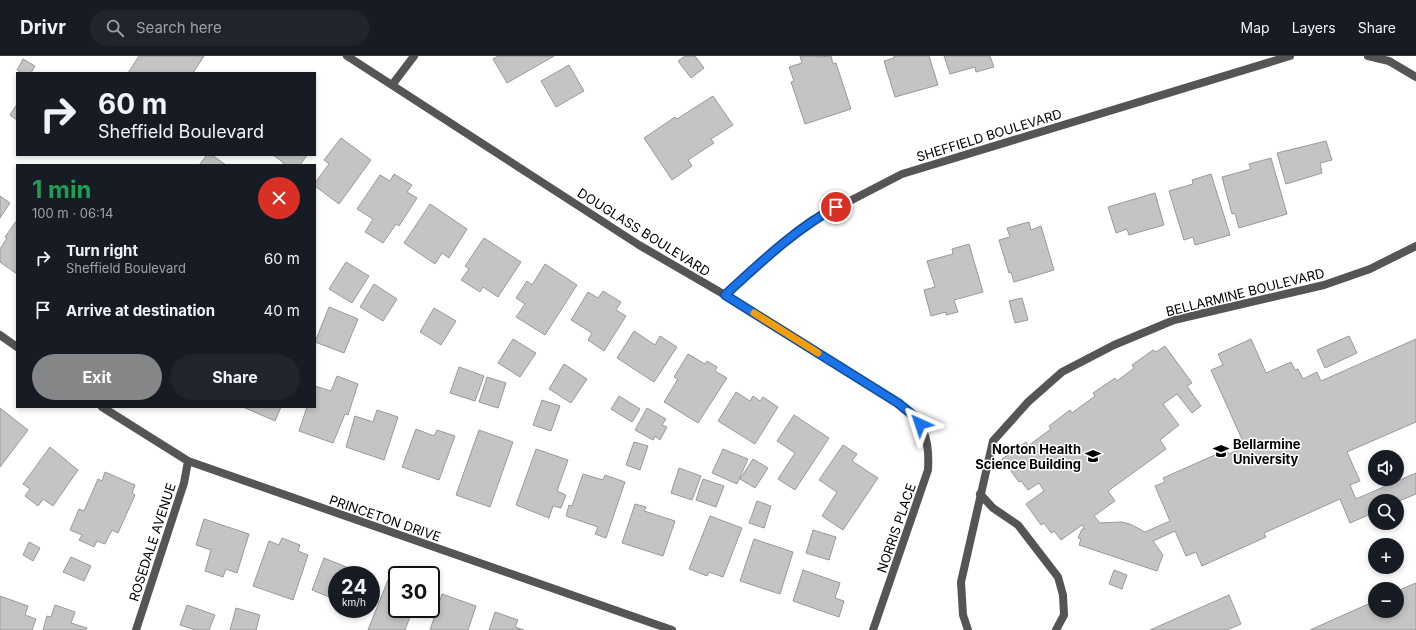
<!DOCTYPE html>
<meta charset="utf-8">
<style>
body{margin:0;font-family:Inter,sans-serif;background:#20242c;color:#f1f3f6;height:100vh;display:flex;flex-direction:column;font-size:15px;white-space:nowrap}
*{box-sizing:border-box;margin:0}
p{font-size:13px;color:#9ea1a6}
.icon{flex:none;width:22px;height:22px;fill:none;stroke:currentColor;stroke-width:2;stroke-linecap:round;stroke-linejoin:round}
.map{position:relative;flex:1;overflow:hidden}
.side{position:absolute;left:16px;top:108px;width:300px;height:244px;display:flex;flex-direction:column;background:#171b24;border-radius:0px;box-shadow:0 2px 6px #0003}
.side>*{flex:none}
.banner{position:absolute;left:16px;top:16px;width:300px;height:84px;border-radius:0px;box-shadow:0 2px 6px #0003;background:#171b24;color:#f1f3f6;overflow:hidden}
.controls{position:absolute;left:1368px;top:394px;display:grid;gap:8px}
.controls a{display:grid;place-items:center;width:36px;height:36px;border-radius:50%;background:#171b24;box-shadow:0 2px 6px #0003;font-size:20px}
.speed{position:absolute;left:328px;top:510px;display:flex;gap:8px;font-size:20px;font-weight:700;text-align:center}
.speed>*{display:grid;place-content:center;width:52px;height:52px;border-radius:50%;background:#171b24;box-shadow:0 2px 6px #0003;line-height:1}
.speed small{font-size:10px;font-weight:400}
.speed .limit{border:2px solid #111;border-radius:6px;background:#fff;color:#111}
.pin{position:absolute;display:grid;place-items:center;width:34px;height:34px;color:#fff;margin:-17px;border:2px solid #fff;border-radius:50%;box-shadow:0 1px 4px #0007}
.me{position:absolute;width:44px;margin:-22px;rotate:318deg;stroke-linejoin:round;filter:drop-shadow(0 0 3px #0008)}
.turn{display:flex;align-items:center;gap:14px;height:84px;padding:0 16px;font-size:18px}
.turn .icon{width:52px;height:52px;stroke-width:2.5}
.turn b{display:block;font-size:28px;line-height:34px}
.round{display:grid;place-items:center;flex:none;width:42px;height:42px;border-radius:21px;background:#20242c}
.summary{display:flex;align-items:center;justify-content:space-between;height:68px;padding:0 16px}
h1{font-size:24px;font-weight:700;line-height:30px;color:#1e9e55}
.primary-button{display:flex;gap:8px;margin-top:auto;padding:8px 16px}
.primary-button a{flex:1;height:46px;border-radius:24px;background:#858687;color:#fff;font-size:16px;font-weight:700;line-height:46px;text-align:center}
.primary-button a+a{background:#20242c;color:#f1f3f6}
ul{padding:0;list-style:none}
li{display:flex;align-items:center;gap:12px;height:52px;padding:0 16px}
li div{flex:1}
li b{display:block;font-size:15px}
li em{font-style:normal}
header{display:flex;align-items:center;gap:24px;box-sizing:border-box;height:56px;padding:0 20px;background:#171b24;border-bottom:1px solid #363941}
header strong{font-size:19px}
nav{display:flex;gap:22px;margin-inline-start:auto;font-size:14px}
.search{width:280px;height:36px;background:#20242c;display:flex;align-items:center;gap:10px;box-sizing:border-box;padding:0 14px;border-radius:22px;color:#9ea1a6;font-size:15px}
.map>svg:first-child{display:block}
.building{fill:#c4c4c4;stroke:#999}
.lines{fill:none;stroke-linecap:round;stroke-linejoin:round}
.service{stroke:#555;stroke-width:8}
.minor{stroke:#555;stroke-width:8}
.route-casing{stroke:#114b97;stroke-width:10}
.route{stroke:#1a73e8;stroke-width:7}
.slow{stroke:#f59e0b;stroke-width:7}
.labels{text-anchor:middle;stroke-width:3;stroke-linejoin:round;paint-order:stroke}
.street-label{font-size:13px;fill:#000;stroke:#fff}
.poi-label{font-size:13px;font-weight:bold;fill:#000;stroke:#fff;text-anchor:start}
</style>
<header>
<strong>Drivr</strong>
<div class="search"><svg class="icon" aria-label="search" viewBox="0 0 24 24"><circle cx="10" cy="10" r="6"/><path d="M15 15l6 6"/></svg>Search here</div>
<nav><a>Map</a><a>Layers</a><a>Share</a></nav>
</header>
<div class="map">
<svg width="1416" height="574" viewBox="0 0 1416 574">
<rect width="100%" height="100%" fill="#fff"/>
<!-- building -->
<path class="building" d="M139,0H204L193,17H128Z
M498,0H554L507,27L493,3Z
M685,0H695L704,12L691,22L678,5Z
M800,0H818V1L831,0L833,8L836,7L851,53L805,68L791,26L794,25L789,11L802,7Z
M894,0H929L938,29L895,41L884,5L894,2Z
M944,0H990L994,11L976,16L975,11L950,18Z
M23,3L35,10L31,17H22L17,14Z
M569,9L584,35L556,51L541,25Z
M713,40L733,69L711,83L714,87L688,104L692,110L672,124L644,82L675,61L677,63Z
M17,48V64L10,59Z
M341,82L371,104L339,148L315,130V127L329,108L324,104Z
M1326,85L1332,104L1320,107L1322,117L1286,128L1277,97Z
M207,99H212L226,109H199Z
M273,99H307L300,109H282L284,107Z
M1271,102L1287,158L1239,172L1235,157L1232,158L1222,121L1251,113L1249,108Z
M394,118L412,129L407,136L417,142L399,170L396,168L383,187L365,176L373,163L357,153L380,119L390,125Z
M1211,118L1230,179L1195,189L1193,181L1184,184L1169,135L1193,128L1192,124Z
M1155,137L1164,169L1129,179L1127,173L1116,177L1108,151Z
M0,140L10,147L0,162Z
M430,148L467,173L449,202L442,197L435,208L404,187Z
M17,164V218L0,206V193L7,182L5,181Z
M1029,166L1031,174L1041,170L1054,214L1014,226L1011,216L1009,217L999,184L1010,181L1007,172Z
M484,182L521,206L498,241L483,231L480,236L461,224L469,213L465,210Z
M969,188L983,236L954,244L958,256L946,259V256L931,260L924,234L935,231L927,205L953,198L952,193Z
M346,206L369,220L352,247L329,233Z
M545,208L577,229L545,279L516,261L525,248L516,242L527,225L532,229Z
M374,228L397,243L383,265L360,251Z
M603,235L621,246L616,254L626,260L604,295L588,284L592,277L571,264L588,236L598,242Z
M1022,242L1028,264L1015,267L1009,245Z
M329,251L358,263L344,297L315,286Z
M434,252L456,265L441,289L420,276Z
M634,275L655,289L660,280L677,291L654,326L617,302Z
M1349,280L1357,297L1325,312L1317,294Z
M513,283L536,297L520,321L498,307Z
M1251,283L1266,317L1291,306L1295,314L1298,313L1303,323L1317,316L1321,325L1416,283V366L1347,396L1360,425L1350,429L1356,443L1416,417V438L1397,446L1375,445V456L1350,467L1340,443L1264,477L1266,481L1202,510L1196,496L1186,500L1175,475L1153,485L1163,499L1157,515L1079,489L1081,483L1078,482L1082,473H1085L1082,469L1061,484L1054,475L1051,477L1044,467L1041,469L1026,448L1044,435L1039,427L1028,434L1021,425L1019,426L1002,403L1026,386L1028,390L1051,373L1049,370L1070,354L1072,357L1095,340L1093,337L1115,322L1117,325L1134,312L1132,309L1153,294L1156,296L1165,290L1192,327L1187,330L1201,350L1192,357L1177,338L1163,348L1179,369L1160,384L1166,393L1108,435L1115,445L1094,460L1100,467L1121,466L1130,468L1145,476L1170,465L1155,430L1165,426L1163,422L1226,394L1229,398L1245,390L1211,314L1223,309L1218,298Z
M688,298L705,308L707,305L717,311L715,315L727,322L698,367L664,346L678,323L674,321Z
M564,308L587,323L571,347L549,333Z
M459,311L484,320L475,345L450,337Z
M337,320L358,328L348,359L345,358L333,387L299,375L307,351H315V330L331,335Z
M487,321L506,327L498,352L479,346Z
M736,336L750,345L753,340L760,345L763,341L778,351L755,388L718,365Z
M619,340L640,353L632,366L611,353Z
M542,344L560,350L551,375L533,369Z
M243,351H281L275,365Z
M0,352L28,374L0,411Z
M647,352L666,363L662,369L667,371L660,384L655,380L653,384L635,374Z
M377,354L398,361L384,404L346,391L355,360L373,366Z
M794,359L829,382L795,434L778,423L795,397L777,385Z
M416,373L434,380L437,374L455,380L439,424L402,411Z
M479,374L513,386L490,451L456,439Z
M634,386L648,390L640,414L626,409Z
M843,389L857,398L852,405L878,422L843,474L822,460L837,436L819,424Z
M50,391L78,414L53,450L43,443L38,450L25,440L30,433L23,428Z
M536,393L568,404L557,435L566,439L561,452L553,450L549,462L516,449Z
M723,393L748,403L737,428L712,417Z
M753,403L768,412L755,432L740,423Z
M679,412L701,420L692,444L671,437Z
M105,416L135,429L132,437L135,439L118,477L112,474L105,488L97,485L94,491L79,484L82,479L70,474L79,453L84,455L98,423L102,425Z
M583,418L603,424L605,419L625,426L606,482L595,478L598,471L566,460L569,449L572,450Z
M703,423L724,430L716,451L696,444Z
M757,445L771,450L764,472L749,467Z
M635,448L646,451L644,455L675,465L663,500L622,487Z
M710,460L742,472L723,521L709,516L707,520L689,513Z
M204,463L249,478L237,517L226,513L223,521L205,515L211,494L196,489Z
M813,474L836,481L829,504L806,497Z
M282,482L300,489L298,495L308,499L293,544L253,530L269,485L279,489Z
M754,483L793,496L780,538L740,525Z
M29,486L40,492L33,505L23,499Z
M71,501L91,510L84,525L63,516Z
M324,502L349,512L348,516L356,519H337V544L312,534Z
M803,514L840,527L835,542L844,545L839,561L793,545Z
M1114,514L1127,519L1122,533L1109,528Z
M390,519L397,522V553H413L405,574H368Z
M1416,527V574H1310L1375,545V555H1397V535Z
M442,538L476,550L468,574H430Z
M1229,539L1241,568L1227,574H1150Z
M0,540L28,550L25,559L36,563L32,574H0Z
M55,549L75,556L71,567L87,572L86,574H43L47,560L51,561Z
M187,549L215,559L209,574H195L180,569Z
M236,552L260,559L256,574H230Z
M495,556L518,564L515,571L524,574H489Z"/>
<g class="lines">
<!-- service -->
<path class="service" d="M980,438L993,452L1018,469L1058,521L1063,539L1064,559L1056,574"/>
<!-- minor -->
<path class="minor" d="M347,0L639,189L725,239L898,347C924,368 930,381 928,414L873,574
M1368,0L1389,5L1416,21
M392,29L414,0
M725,239L795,177L813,164L902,118L1290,0
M0,279L17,291
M102,351L188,405L672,574
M136,574L184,427L188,405
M968,574L963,559L961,526L993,385L1028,346L1062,316L1114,289L1174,264L1324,229L1370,213L1416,190"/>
</g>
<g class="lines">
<defs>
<path id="route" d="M836,151C794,174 760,207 725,239L898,347L914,360L920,368"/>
</defs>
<!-- route casing -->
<use href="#route" class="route-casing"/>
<!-- route -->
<use href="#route" class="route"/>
<!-- slow -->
<path class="slow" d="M754,257L818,297"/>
</g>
<!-- icons -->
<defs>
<symbol id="university-bare" viewBox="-9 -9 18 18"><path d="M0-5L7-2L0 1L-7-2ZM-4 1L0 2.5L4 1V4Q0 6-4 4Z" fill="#000" stroke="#fff" stroke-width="2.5" paint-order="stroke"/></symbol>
</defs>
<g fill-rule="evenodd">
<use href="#university-bare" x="1210" y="384" width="22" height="22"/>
<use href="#university-bare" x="1082" y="389" width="22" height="22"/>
</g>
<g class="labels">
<!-- street labels -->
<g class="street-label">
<text transform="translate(989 79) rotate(-17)" y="5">SHEFFIELD BOULEVARD</text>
<text transform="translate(644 176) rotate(32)" y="5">DOUGLASS BOULEVARD</text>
<text transform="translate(1245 236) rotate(-14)" y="5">BELLARMINE BOULEVARD</text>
<text transform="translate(385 462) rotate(19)" y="5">PRINCETON DRIVE</text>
<text transform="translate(896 472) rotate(-71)" y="5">NORRIS PLACE</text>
<text transform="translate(152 486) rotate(-72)" y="5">ROSEDALE AVENUE</text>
</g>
<!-- poi labels -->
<g class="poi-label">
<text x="1233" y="393">Bellarmine<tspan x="1233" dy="15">University</tspan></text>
<text x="1081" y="398" text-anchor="end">Norton Health<tspan x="1081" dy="15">Science Building</tspan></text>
</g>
</g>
</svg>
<div class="controls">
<a><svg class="icon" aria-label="sound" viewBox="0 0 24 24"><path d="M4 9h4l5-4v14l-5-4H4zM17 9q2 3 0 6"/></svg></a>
<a><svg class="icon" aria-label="search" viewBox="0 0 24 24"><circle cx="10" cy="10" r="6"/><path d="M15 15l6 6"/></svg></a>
<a>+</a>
<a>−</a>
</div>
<div class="speed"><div>24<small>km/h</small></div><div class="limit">30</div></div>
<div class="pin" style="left:836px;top:151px;background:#d93025"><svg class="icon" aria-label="arrive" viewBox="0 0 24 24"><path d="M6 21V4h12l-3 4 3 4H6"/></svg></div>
<svg class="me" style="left:920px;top:368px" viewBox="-20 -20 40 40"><path d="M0-17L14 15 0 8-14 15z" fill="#1a73e8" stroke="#fff" stroke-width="4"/></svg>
<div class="banner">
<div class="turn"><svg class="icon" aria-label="right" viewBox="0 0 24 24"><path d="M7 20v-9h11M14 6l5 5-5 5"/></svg><div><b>60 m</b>Sheffield Boulevard</div></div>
</div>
<section class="side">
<div class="summary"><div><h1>1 min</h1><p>100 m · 06:14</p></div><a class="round" style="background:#d93025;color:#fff"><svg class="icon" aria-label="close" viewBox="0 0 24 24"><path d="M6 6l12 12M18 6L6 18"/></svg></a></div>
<ul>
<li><svg class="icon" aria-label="right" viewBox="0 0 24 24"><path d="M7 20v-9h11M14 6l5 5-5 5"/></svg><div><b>Turn right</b><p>Sheffield Boulevard</p></div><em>60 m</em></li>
<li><svg class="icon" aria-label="arrive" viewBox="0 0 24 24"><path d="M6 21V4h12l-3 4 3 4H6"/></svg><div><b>Arrive at destination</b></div><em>40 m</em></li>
</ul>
<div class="primary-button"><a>Exit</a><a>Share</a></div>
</section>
</div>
